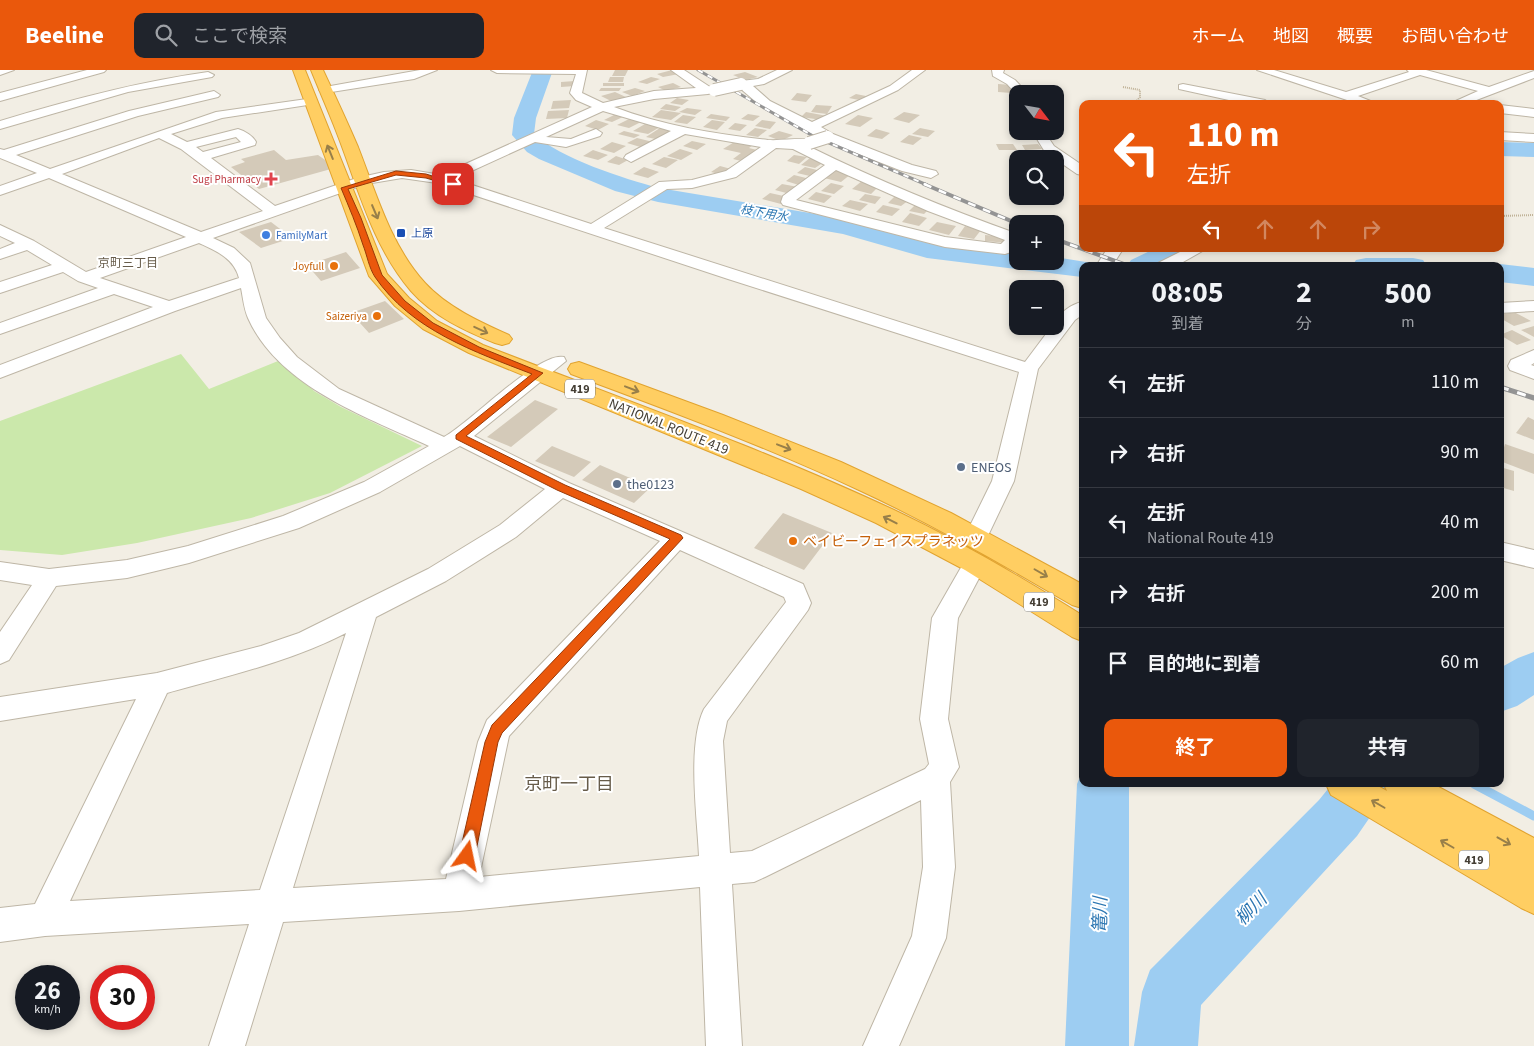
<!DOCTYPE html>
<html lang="ja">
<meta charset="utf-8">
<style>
body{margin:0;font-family:"Source Sans 3","Noto Sans JP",sans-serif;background:#20242c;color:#f1f3f6;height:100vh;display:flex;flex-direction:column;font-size:19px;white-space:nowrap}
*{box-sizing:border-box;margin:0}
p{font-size:16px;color:#9ea1a6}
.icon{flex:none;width:28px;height:28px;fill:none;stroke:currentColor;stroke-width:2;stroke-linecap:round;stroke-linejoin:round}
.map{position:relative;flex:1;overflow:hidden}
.side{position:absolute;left:1079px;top:192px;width:425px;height:525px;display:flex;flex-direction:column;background:#171b24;border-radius:10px;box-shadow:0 2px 8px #0003}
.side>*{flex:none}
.top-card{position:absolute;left:1079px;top:30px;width:425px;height:152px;border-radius:10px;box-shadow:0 2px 8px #0003;background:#ea580c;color:#fff;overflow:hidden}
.needle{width:32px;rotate:121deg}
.buttons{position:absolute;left:1009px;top:15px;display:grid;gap:10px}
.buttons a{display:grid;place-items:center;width:55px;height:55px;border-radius:10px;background:#171b24;box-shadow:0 2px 8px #0003;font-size:25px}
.speed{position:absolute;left:15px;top:895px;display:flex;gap:10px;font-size:25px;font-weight:700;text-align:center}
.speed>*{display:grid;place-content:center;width:65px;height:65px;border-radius:50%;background:#171b24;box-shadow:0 2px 8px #0003;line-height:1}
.speed small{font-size:12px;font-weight:400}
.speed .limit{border:8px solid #d22;background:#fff;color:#111}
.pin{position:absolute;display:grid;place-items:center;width:42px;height:42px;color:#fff;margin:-21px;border-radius:10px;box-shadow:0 2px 8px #0006}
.me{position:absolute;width:55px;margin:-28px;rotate:12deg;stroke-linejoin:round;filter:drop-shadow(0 0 4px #0008)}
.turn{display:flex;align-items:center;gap:18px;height:105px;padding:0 25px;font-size:22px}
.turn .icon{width:65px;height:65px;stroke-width:2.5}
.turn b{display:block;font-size:35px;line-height:42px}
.lanes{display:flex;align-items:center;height:48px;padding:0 25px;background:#0003;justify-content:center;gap:25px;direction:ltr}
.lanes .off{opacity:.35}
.eta{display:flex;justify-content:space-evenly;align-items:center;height:85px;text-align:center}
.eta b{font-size:30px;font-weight:700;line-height:35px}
.button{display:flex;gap:10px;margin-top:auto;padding:10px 25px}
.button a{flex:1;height:58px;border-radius:10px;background:#ea580c;color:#fff;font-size:20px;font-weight:700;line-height:58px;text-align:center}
.button a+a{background:#20242c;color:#f1f3f6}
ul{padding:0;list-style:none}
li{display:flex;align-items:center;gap:15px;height:70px;padding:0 25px;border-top:1px solid #363941}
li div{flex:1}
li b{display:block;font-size:19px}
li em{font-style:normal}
header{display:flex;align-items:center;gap:30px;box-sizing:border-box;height:70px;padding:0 25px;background:#ea580c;color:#fff}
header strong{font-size:24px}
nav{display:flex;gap:28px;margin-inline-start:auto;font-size:18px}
.search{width:350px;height:45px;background:#20242c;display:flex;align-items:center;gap:12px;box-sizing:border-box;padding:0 18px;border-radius:10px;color:#9ea1a6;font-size:19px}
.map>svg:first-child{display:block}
.green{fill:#cbe8ab}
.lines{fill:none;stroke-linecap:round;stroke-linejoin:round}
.stream{stroke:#9dcdf2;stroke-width:9}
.river{fill:#9dcdf2;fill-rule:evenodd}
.building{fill:#d4cab9}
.minor-casing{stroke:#beb6a6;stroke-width:2}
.highway-casing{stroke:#e1a32f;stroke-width:2}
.path{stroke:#c0b297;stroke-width:2;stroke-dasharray:1 1;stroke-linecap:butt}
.minor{fill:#fff;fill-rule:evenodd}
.highway{fill:#ffce62;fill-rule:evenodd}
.rail-far2-casing{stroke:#949494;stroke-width:3}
.rail-far1-casing{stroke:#949494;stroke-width:4}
.rail-casing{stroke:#949494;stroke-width:5}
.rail-far2{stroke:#fff;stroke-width:2;stroke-dasharray:5.5;stroke-linecap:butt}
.rail-far1{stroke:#fff;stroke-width:2.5;stroke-dasharray:8;stroke-linecap:butt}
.rail{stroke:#fff;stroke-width:3;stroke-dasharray:9;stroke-linecap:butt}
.minor-bridge-casing{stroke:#beb6a6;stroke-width:14;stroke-linecap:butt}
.minor-bridge{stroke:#fff;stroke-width:12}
.oneway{stroke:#987f49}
.route{fill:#ea580c;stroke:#983908}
.health-dot{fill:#e0444e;stroke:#fff;stroke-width:2}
.transit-dot{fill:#1a4fb4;stroke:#fff;stroke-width:2}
.shop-dot{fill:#3f7fe0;stroke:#fff;stroke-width:2}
.food-dot{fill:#e8710a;stroke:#fff;stroke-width:2}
.service-dot{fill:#5c6f8a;stroke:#fff;stroke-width:2}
.labels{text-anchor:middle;stroke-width:4;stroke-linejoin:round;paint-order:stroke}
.far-health-label{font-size:11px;fill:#be3a42;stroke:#fff;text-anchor:end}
.far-transit-label{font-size:11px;fill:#164399;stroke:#fff;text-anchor:start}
.far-shop-label{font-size:11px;fill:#366cbe;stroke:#fff;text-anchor:start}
.far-food-label{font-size:11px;fill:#c56008;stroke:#fff;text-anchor:end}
.far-water-label{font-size:12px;font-style:italic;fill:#2b76b2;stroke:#fff}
.far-neighbourhood-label{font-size:12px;fill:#675c4a;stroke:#fff}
.shield{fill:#fff;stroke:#7c7871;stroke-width:1}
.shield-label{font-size:12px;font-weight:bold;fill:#443e34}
.street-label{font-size:14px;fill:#443e34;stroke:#fff}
.service-label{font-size:14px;fill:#4e5e75;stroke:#fff;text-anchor:start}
.food-label{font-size:14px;fill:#c56008;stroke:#fff;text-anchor:start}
.near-neighbourhood-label{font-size:18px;fill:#675c4a;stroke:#fff}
.near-water-label{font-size:18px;font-style:italic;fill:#2b76b2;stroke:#fff}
</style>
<header>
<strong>Beeline</strong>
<div class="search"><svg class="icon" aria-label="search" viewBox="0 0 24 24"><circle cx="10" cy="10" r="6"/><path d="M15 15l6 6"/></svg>ここで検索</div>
<nav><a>ホーム</a><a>地図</a><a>概要</a><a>お問い合わせ</a></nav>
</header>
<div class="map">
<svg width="1534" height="976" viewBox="0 0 1534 976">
<rect width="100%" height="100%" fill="#f2eee4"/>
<!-- green -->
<path class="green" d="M181,284L209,319L283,289L314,321L341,337L422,376L330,423L251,448L137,473L62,485L0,480V351Z"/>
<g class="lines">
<!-- stream -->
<path class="stream" d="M1474,714L1534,746"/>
<!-- river -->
<path class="river" d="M533,0H553L536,48L534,64C559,88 625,109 659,118L846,149L929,172L1018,183V191H1055V187L1092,193L1094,196H1082V207L927,188L843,164L658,132L615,121L539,89L527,82L512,65L514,48Z
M1500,72L1534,73V87L1500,86Z
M1154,179H1189C1175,198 1148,197 1127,196L1131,190Z
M1366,188H1413L1423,190L1427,196H1352L1356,190Z
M1500,194L1534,198V216L1500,212V196H1493Z
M1534,582V625L1517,636L1500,642V598L1518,588Z
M1082,702V714H1129V976H1065L1077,714Z
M1332,714H1389L1381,731L1357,766L1201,935L1198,976H1134L1142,922L1150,900L1319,730Z"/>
</g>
<!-- building -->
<path class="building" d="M615,0H628L625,6H612Z
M672,0L679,4L663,7L657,4Z
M745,2L758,7L745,10L733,5Z
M610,7H624L623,12H608Z
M651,7L660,9L647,14L638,12Z
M575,11V16L561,17V12Z
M603,13H624V16H603Z
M673,13L681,17L666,21L658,17Z
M998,14L1013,15L1012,23L998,22Z
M601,18H621L619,21H599Z
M635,18L645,21L632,26L622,22Z
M615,22L628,28L613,32L601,26Z
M797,23L812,25L806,32L791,30Z
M856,24L871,27L864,31L849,28Z
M677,28L689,30L682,35L670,33Z
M571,30L569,38L551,39L553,31Z
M666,34L681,37L675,41L660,39Z
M816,35L832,36L827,44L811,42Z
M687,38L702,40L695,45L679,42Z
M569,40L567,48L546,49L548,41Z
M661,40L681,43L671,50L652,47Z
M806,42L827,46L822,50L801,47Z
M904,42L920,45L909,53L893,49Z
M616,44L625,46L612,52L604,50Z
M711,44L730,47L726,51L706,48Z
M748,44L760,46L753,51L741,49Z
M683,45L696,47L687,54L674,52Z
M858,45L873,48L860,57L845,54Z
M631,48L643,51L629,58L617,55Z
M596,50L609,54L598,60L585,56Z
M712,50L725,52L717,60L703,57Z
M762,50L776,52L770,59L755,56Z
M735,53L747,55L740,61L728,59Z
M645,54L660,57L648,64L633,61Z
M663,56L679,60L671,65L661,63L670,65L660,70L646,67Z
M755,58L767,60L758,67L746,65Z
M920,58L935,61L928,67L912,64Z
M876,59L890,63L882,69L867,66Z
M624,61L640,65L634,68L618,64Z
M779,61L793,65L781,71L768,66Z
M909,65L922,68L913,75L900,72Z
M637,68L657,73L647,79L627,73Z
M692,71L706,74L697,80L683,76Z
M736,71L753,75L749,78L761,81L745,92L733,89L741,83L723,79Z
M612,72L626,76L614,83L600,79Z
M996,74H1013L1017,80H999Z
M1038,74L1042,79L1025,80L1022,75Z
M680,79L693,83L681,90L667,86Z
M274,80L286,90L318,85L331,94V99L259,119L231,97L245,92L241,89Z
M593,80L608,85L598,90L583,86Z
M794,85L807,87L799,94L787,91Z
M616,86L628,90L619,95L607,92Z
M664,87L678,90L666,98L652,94Z
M810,88L824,92L815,98L801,95Z
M720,96L731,99L723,105L711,102Z
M644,97L659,102L648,108L633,104Z
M805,97L821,101L814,107L797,103Z
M834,100L851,104L841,112L824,108Z
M794,105L810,109L802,116L786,111Z
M862,111L880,115L871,124L852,119Z
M831,113L844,116L834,124L821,121Z
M782,114L798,117L790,124L775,120Z
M816,122L832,126L824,133L808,129Z
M770,123L788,127L781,134L762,129Z
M865,124L881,127L875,134L859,130Z
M895,126L909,130L901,136L888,133Z
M850,130L868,134L860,141L842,136Z
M916,134L930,138L924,144L909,141Z
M883,135L900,139L892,146L876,142Z
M910,143L927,148L919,156L902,152Z
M271,152L292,168L261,178L239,162Z
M937,152L956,156L949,165L929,160Z
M965,156L981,160L974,169L958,166Z
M985,165L1008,167V173L985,171Z
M346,182L360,198L321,211L307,195Z
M385,231L404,249L369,263L351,243Z
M1514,242L1531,251L1514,256L1500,248V245Z
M1534,256V267L1521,260Z
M1512,260L1531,270L1517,275L1500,265Z
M535,330L558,339L511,377L487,367Z
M1528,347L1534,350V370L1516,363Z
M1505,374L1534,384V404L1500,391Z
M552,376L591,392L574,407L535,391Z
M600,395L651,417L634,433L582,410Z
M1500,397L1514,401V421L1500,417Z
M783,443L832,463L804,500L754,478Z"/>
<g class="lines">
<defs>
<path id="minor" d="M0,0H14L0,5Z
M87,0H106L104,2L0,31V23Z
M420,0H437L414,9L325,23L319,20L325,17Z
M491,0H587L582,23L603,33L654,21L696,18L671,0H684L710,17L718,18L720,20L708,24L654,29L614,37C663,56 716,64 768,70C782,71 801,67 814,70L815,73L810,77C877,110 947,139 1018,164V176L1011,182L1005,184L945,177L783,135L781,132L783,126L825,95L793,79L776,78L736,107L692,118L667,119L604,158L1025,292L1052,256H1055C1056,244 1072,234 1082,232V245L1075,250L1038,299L1014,411L984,474L976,476L968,474L964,468L992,411L1019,302L728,209L437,113L402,108L366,114L213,168L234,178L250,193L266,248L280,268L297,287L339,319L444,367C470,353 539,281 564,287L566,291L474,366L569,413L803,514L811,533L808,540L727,651L723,671L730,783L752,781L925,699L929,694L920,649L932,548L967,487L975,484L983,487L987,493L958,548L948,649L959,697L950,712L955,797L946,868L899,976H863L912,866L923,797L921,730L765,807L754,812L732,814L742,976H706L700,817L459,841L283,852L245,976H209L249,854L45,866L0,872V838L35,834L136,629L0,651V627L157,603L261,576L299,563L428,499L500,455L545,419L460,376L380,422L299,458L189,493L127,508L56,516L9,590L0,594V562L32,515L0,510V492L49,499L127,490L188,476L283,446L364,412L429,376C366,347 278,316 248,248C244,239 243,228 241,218L175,241L0,308V295L153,237L114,224L0,264V253L98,218L78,211L63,202L0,223V212L52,195L27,180L0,189V179L15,173L0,166V155L34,171L86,202L186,167L49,108L0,125V116L37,103L0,88V79L4,80L129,41L214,21L220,25L218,27L138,46L16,85L50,99L216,42L314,28V34L222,48L171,64L187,72L238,59C245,61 253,66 256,72L255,75L211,88L275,136L357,108L384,102L411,100L441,105L592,37L576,30L570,23L576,4L497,3ZM603,41L671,61L626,85L624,88L631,92L685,64L761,77L726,101L692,110L659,112L591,154L454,109L535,72L566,77L600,66L602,63L596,59L571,69L546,67ZM236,67L241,72L203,82L196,77ZM159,68L181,79L263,141L201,162L62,104ZM836,100L928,141L1005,170L1001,174L945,167L796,130ZM199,173C216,181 234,188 239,208L169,231L100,208ZM563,428L660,471L487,650L478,672L446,809L293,818L376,547L446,511L516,467ZM680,480L784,527L786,532L704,639C687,674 697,745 699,786L479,807L509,666ZM346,563L260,820L70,831L167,623C228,606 289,592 346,563Z
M777,0H792L764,14L753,16L770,31L812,52L890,16L912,0H925L898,20L821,57L833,64L912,95L936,101L938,104L931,108L902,101L823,70L762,37L735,14L741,11L758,9Z
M992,0H1004L1003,3L1015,10L1028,24H1018V26L1007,14L993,6Z
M1257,0H1274L1346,22L1409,2L1407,0H1426L1489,17L1534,1V8L1466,34H1449L1478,21L1420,5L1358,26L1378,34H1359Z
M208,2L214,5L212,7L128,22L0,59V51C69,30 137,12 208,2Z
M1183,14L1265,30L1271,34H1247L1179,19V15Z
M1500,35L1534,39V47L1500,43Z
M1032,61H1044L1054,76L1082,95V105L1077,104L1045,82Z
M1500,62L1534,64V72L1500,70Z
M1107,179H1123L1112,196H1096Z
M1186,179H1206L1176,196H1156L1158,193Z
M1534,231V241L1500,243V233Z
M1534,280V293L1531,295L1534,296V309L1510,300L1508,296L1511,290Z
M1500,472L1534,480V498L1500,490Z"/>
<path id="highway" d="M293,0H305L387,204L409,228L437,251L483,275C619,328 762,378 894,440C959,471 1021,507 1082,545V571L1072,567L965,500L876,453L801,419L469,283L423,259L395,236L369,206Z
M311,0H323C335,26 347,51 358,77C376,123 391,176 425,213C447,237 480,252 509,265L512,269L509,273L502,275L495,273C465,261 433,246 411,221C375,179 360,125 341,74C332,49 321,25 311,0Z
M579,292L723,345L841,392L951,443L1082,514V538L1072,535C1002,494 932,454 859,420C765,376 668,340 571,304L568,299L571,294Z
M1326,714H1374L1387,721L1384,714H1433L1534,768V844L1521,838L1331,725Z"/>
</defs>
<!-- minor casing -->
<use href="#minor" class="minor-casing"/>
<!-- highway casing -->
<use href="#highway" class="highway-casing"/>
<!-- path -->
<path class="path" d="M1123,17L1140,20V27L1134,34
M1500,146L1534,145"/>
<!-- minor -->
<use href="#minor" class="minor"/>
<!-- highway -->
<use href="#highway" class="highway"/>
<defs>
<path id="rail-far2" d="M698,0L813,66L927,115"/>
<path id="rail-far1" d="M924,114L1018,154
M1055,169L1129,196"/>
<path id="rail" d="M1500,317L1534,328"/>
</defs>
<!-- rail-far2 casing -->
<use href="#rail-far2" class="rail-far2-casing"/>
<!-- rail-far1 casing -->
<use href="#rail-far1" class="rail-far1-casing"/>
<!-- rail casing -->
<use href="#rail" class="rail-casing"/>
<!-- rail-far2 -->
<use href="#rail-far2" class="rail-far2"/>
<!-- rail-far1 -->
<use href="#rail-far1" class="rail-far1"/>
<!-- rail -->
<use href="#rail" class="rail"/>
<defs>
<path id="minor-bridge" d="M714,20L741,14
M809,73L828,67"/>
</defs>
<!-- minor-bridge casing -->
<use href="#minor-bridge" class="minor-bridge-casing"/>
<!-- minor-bridge -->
<use href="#minor-bridge" class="minor-bridge"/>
</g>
<!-- one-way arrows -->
<defs><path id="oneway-shaft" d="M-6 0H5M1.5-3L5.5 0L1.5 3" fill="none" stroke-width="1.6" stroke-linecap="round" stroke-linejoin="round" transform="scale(1.25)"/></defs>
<g class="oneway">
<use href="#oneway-shaft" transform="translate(330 82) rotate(-112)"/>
<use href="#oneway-shaft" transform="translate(375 142) rotate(67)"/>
<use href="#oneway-shaft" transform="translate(481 260) rotate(25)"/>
<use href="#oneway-shaft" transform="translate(632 319) rotate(21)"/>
<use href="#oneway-shaft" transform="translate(784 377) rotate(21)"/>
<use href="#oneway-shaft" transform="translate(890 450) rotate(-153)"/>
<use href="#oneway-shaft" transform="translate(1041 503) rotate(30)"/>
<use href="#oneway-shaft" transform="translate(1378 734) rotate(-150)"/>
<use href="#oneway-shaft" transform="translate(1504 771) rotate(29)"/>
<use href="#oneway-shaft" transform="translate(1447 774) rotate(-150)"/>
</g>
<!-- route -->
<path class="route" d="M396,101L426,104L457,114L453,116L426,108L396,105L348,119L361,148L382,205L405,231L433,253L479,277L543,303L466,366L565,415L681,465L683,468L502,663L498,672L475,786L472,792L467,794L462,792L459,786L485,672L492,655L670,469L557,420L456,369V365L532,304C475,282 411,260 375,207C369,198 367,185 363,175C357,156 349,137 341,118Z"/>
<!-- markers -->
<path class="health-dot" d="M268.5 101.5h5v5h5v5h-5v5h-5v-5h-5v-5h5z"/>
<rect class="transit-dot" x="396" y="158" width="10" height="10" rx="2.5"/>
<circle class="shop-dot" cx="266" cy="165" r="5"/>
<g class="food-dot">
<circle cx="334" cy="196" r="5"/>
<circle cx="377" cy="246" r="5"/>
<circle cx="793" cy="471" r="5"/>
</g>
<g class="service-dot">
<circle cx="961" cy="397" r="5"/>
<circle cx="617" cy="414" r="5"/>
</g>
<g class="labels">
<!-- far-health labels -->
<g class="far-health-label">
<text x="261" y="113">Sugi Pharmacy</text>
</g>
<!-- far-transit labels -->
<g class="far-transit-label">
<text x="411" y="167">上原</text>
</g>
<!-- far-shop labels -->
<g class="far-shop-label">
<text x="276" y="169">FamilyMart</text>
</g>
<!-- far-food labels -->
<g class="far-food-label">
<text x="324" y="200">Joyfull</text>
<text x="367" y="250">Saizeriya</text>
</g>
<!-- far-water labels -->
<g class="far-water-label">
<text transform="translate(764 143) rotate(10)" y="4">枝下用水</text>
</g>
<!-- far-neighbourhood labels -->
<g class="far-neighbourhood-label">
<text x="128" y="197">京町三丁目</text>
</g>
<!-- shield labels -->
<g class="shield">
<rect x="565" y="309.5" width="30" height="19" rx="4"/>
<rect x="1024" y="522.5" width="30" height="19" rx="4"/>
<rect x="1459" y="780.5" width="30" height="19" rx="4"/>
</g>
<g class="shield-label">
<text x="580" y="323">419</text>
<text x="1039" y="536">419</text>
<text x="1474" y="794">419</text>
</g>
<!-- street labels -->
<g class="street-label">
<text transform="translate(669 356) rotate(22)" y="5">NATIONAL ROUTE 419</text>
</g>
<!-- service labels -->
<g class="service-label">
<text x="971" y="402">ENEOS</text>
<text x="627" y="419">the0123</text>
</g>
<!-- food labels -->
<g class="food-label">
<text x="803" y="476">ベイビーフェイスプラネッツ</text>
</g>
<!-- near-neighbourhood labels -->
<g class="near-neighbourhood-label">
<text x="569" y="720">京町一丁目</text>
</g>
<!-- near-water labels -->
<g class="near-water-label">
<text transform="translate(1251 839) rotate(-46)" y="6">柳川</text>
<text transform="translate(1100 845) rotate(-89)" y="6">篭川</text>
</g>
</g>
</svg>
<div class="buttons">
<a><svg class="needle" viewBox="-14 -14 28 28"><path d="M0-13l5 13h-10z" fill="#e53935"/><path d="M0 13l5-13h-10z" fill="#9ea1a6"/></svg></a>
<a><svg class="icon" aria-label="search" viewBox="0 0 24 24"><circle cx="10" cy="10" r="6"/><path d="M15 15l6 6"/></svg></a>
<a>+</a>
<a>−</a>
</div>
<div class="speed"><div>26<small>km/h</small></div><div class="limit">30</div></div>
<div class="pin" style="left:453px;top:114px;background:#d93025"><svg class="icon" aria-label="arrive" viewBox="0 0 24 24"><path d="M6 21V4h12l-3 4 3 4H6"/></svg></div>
<svg class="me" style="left:467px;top:786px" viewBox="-20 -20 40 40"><path d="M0-17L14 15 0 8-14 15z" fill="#ea580c" stroke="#fff" stroke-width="4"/></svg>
<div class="top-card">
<div class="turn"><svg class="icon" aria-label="left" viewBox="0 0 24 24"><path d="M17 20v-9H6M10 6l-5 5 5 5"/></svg><div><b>110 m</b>左折</div></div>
<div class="lanes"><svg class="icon" aria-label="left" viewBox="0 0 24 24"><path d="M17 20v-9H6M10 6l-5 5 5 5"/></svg><svg class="icon off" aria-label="ahead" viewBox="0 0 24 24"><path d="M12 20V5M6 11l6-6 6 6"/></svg><svg class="icon off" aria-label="ahead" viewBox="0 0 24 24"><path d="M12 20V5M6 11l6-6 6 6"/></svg><svg class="icon off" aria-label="right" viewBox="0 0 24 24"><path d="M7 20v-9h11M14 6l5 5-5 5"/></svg></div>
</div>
<section class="side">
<div class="eta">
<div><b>08:05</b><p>到着</p></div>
<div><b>2</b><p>分</p></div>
<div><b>500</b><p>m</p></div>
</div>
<ul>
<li><svg class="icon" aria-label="left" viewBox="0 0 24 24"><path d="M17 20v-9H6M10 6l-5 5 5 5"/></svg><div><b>左折</b></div><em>110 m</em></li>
<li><svg class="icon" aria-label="right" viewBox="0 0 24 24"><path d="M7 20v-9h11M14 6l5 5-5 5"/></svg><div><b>右折</b></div><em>90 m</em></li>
<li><svg class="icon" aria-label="left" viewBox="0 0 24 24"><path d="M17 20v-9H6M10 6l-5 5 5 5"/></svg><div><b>左折</b><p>National Route 419</p></div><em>40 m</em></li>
<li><svg class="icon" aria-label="right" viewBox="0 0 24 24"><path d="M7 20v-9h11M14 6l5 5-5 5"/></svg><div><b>右折</b></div><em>200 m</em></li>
<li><svg class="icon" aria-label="arrive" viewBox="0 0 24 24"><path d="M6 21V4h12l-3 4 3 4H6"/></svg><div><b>目的地に到着</b></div><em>60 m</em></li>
</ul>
<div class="button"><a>終了</a><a>共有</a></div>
</section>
</div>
